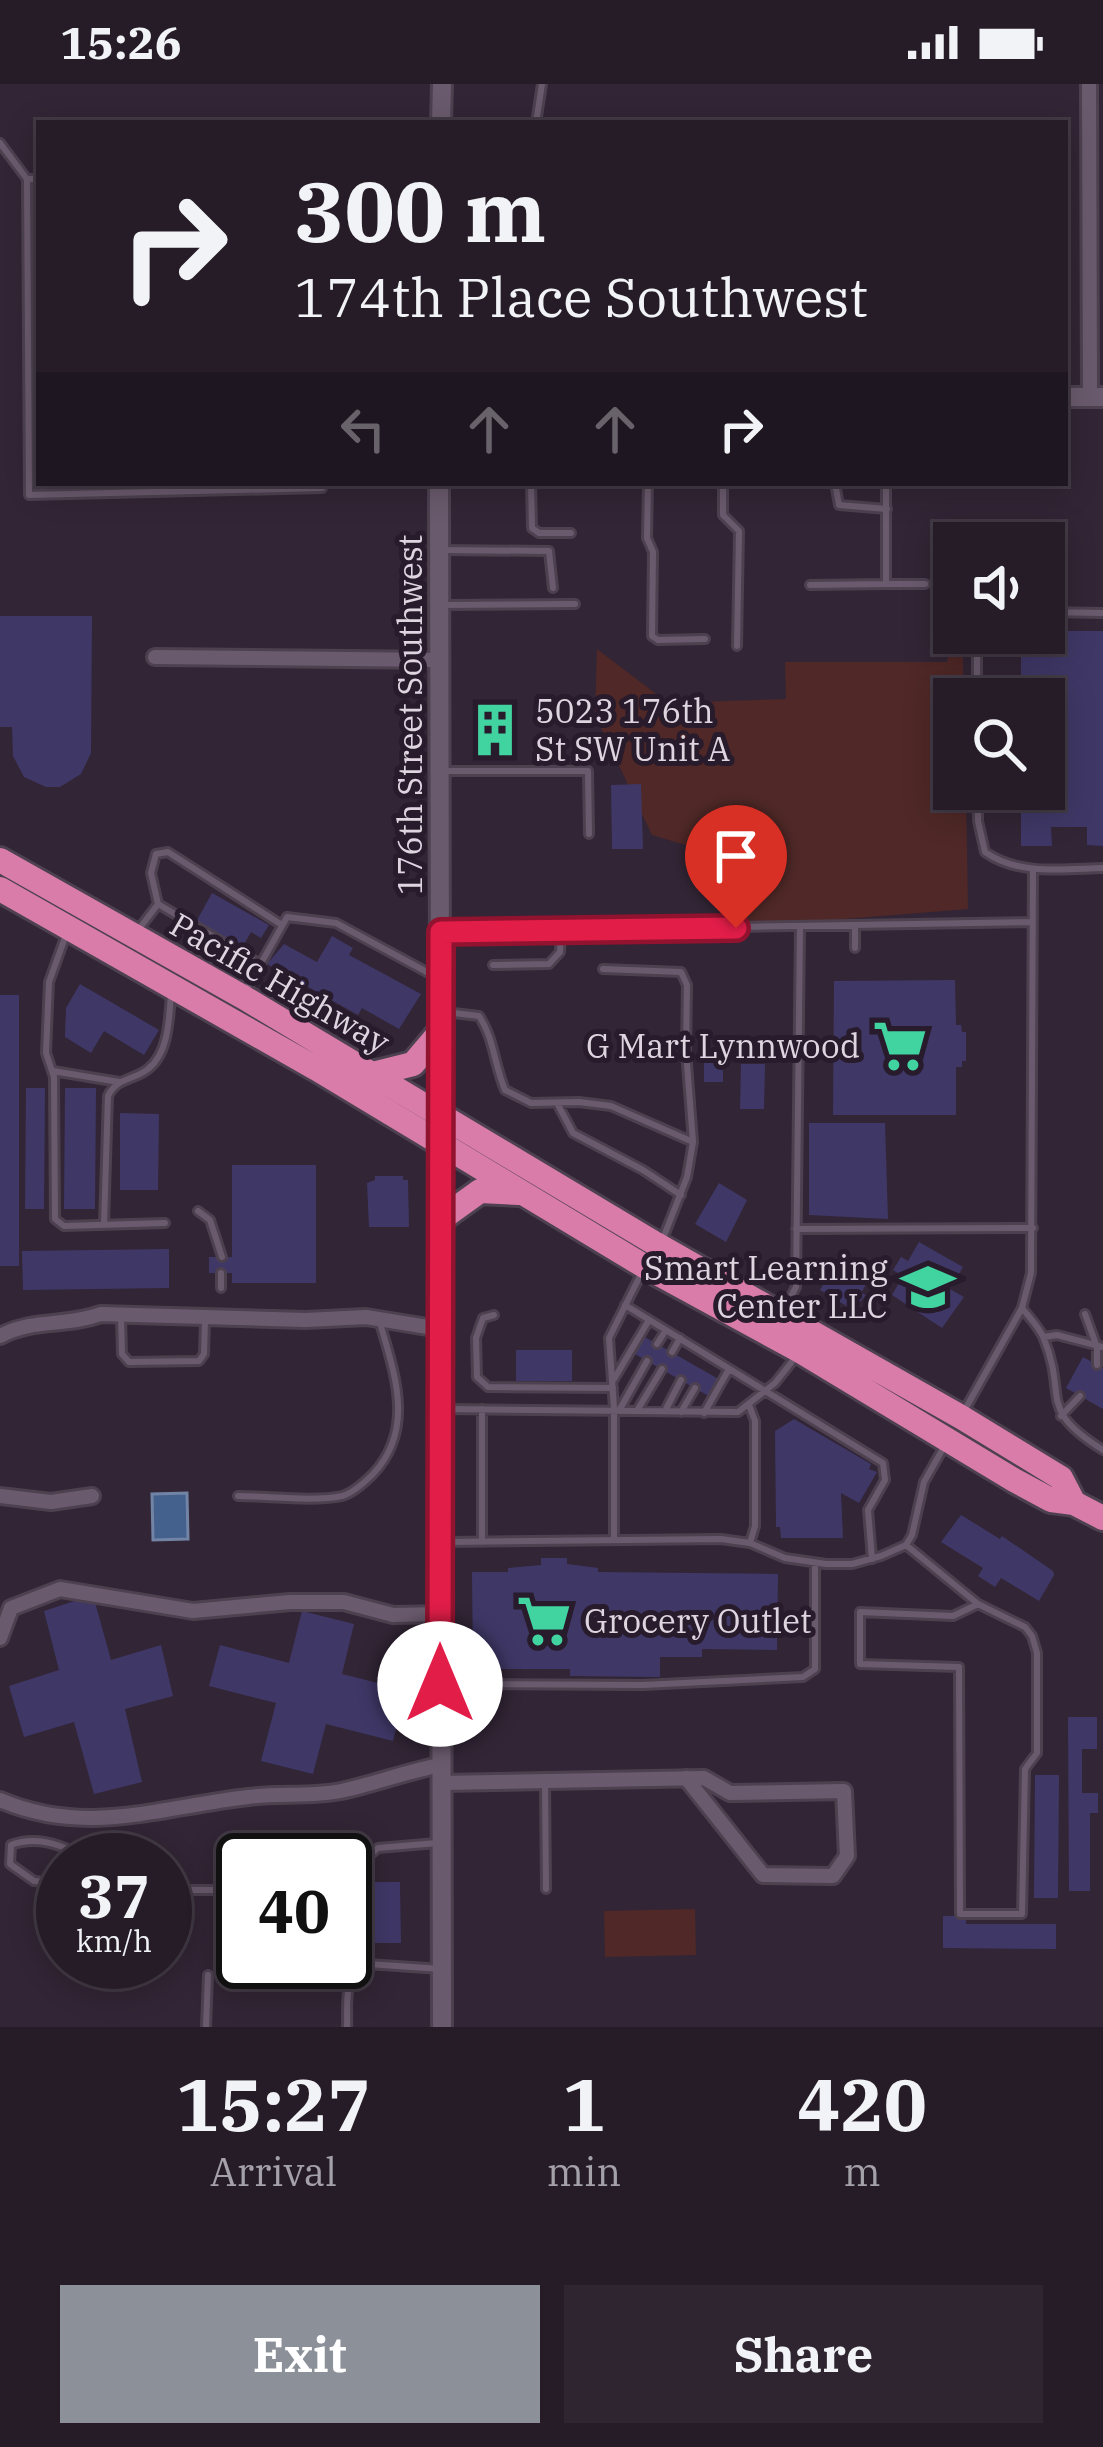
<!DOCTYPE html>
<style>
body{margin:0;font-family:"IBM Plex Serif",serif;background:#2e2530;color:#f1f3f6;height:100vh;display:flex;flex-direction:column;font-size:45px;white-space:nowrap}
*{box-sizing:border-box;margin:0}
p{font-size:39px;color:#a4a1a8}
.icon{flex:none;width:66px;height:66px;fill:none;stroke:currentColor;stroke-width:2;stroke-linecap:round;stroke-linejoin:round}
.map{position:relative;height:1943px;overflow:hidden}
.details{display:flex;flex-direction:column;background:#261c28;flex:1}
.details>*{flex:none}
.hud{position:absolute;left:36px;top:36px;width:1032px;height:366px;border-radius:0px;box-shadow:0 6px 30px #0003,0 0 0 3px #423a45;background:#261c28;color:#f1f3f6;overflow:hidden}
.controls{position:absolute;left:933px;top:438px;display:grid;gap:24px}
.controls a{display:grid;place-items:center;width:132px;height:132px;border-radius:0px;background:#261c28;box-shadow:0 6px 30px #0003,0 0 0 3px #423a45;font-size:60px}
.speed{position:absolute;left:36px;top:1749px;display:flex;gap:24px;font-size:60px;font-weight:700;text-align:center}
.speed>*{display:grid;place-content:center;width:156px;height:156px;border-radius:50%;background:#261c28;box-shadow:0 6px 30px #0003,0 0 0 3px #423a45;line-height:1}
.speed small{font-size:30px;font-weight:400}
.speed .limit{border:6px solid #111;border-radius:18px;background:#fff;color:#111}
.pin{position:absolute;display:grid;place-items:center;width:102px;height:102px;color:#fff;margin:-123px -51px;border-radius:50% 50% 50% 0;rotate:-45deg;box-shadow:0 0 12px #0007}
.pin .icon{rotate:45deg}
.me{position:absolute;width:132px;margin:-66px;rotate:0deg;stroke-linejoin:round;filter:drop-shadow(0 0 9px #0008)}
.turn{display:flex;align-items:center;gap:42px;height:252px;padding:0 60px;font-size:54px}
.turn .icon{width:156px;height:156px;stroke-width:2.5}
.turn b{display:block;font-size:84px;line-height:102px}
.lanes{display:flex;align-items:center;height:114px;padding:0 60px;background:#0003;justify-content:center;gap:60px;direction:ltr}
.lanes .off{opacity:.35}
.eta{display:flex;justify-content:space-evenly;align-items:center;height:204px;text-align:center}
.eta b{font-size:72px;font-weight:700;line-height:84px}
.cta{display:flex;gap:24px;margin-top:auto;padding:24px 60px}
.cta a{flex:1;height:138px;border-radius:0px;background:#8c9099;color:#fff;font-size:48px;font-weight:700;line-height:138px;text-align:center}
.cta a+a{background:#2e2530;color:#f1f3f6}
.status{display:flex;justify-content:space-between;align-items:center;height:84px;padding:0 60px;background:#261c28;direction:ltr}
.status svg{height:33px;fill:currentColor}
.map>svg:first-child{display:block}
.green{fill:#4f2827}
.water{fill:#44618d;stroke:#7284a6;stroke-width:3}
.building{fill:#3f3867}
.lines{fill:none;stroke-linecap:round;stroke-linejoin:round}
.lane-casing{stroke:#4d4150;stroke-width:12}
.street-casing{stroke:#4d4150;stroke-width:20}
.secondary-casing{stroke:#4d4150;stroke-width:24}
.highway-casing{stroke:#4d4150;stroke-width:30}
.lane{stroke:#6a5a6d;stroke-width:6}
.street{stroke:#6a5a6d;stroke-width:14}
.secondary{stroke:#6a5a6d;stroke-width:18}
.highway{stroke:#da7ca9;stroke-width:24}
.route-casing{stroke:#92132f;stroke-width:30}
.route{stroke:#e11d48;stroke-width:21}
.labels{text-anchor:middle;stroke-width:10;stroke-linejoin:round;paint-order:stroke}
.poi-label{font-size:33px;fill:#ded5e0;stroke:#281b2b;text-anchor:start}
.street-label{font-size:33px;fill:#ded5e0;stroke:#281b2b}
</style>
<div class="status"><b>15:26</b><svg viewBox="0 0 49 12"><path d="M0 12V9h3v3zM5 12V6h3v6zM10 12V3h3v9zM15 12V0h3v12zM26 1h20v11H26zM47 4h2v5h-2z"/></svg></div>
<div class="map">
<svg width="1103" height="1943" viewBox="0 0 1103 1943">
<rect width="100%" height="100%" fill="#322535"/>
<!-- green -->
<path class="green" d="M954,548L962,549L964,615H954V705H966L968,825L736,844L722,772L652,751L595,631L597,565L668,619L786,615L785,578H947Z
M695,1825L696,1871L605,1873L604,1827Z"/>
<!-- water -->
<path class="water" d="M187,1409L188,1455L153,1456L152,1410Z"/>
<!-- building -->
<path class="building" d="M0,532H92L91,669L81,690L60,703H46L24,693L13,672L12,643H0Z
M1044,547H1103V762L1087,761V743H1051L1052,762H1021V705H1044V615H1021V549Z
M481,630H508V668H491L489,661H482Z
M641,700L643,765H612L611,701Z
M212,809L269,841L261,854L251,848L242,864L196,838Z
M332,852L353,864L349,871L421,910L399,945L362,924L358,931L267,880L284,860L317,878Z
M955,896L956,941H961L962,948H966V977H962V983H956V1031H833L834,897Z
M80,900L159,946L144,971L104,947L91,969L65,953L66,924Z
M0,911H19V1182H0Z
M704,965H723V998H704Z
M741,980H765L764,1025H740Z
M26,1004H45L44,1125H25Z
M65,1004H96L95,1125H64Z
M120,1029L159,1030L158,1106H120Z
M809,1039H885L888,1135L809,1131Z
M232,1081H316V1199H232V1189H209V1173H232Z
M375,1092H403V1096H408L409,1143H369L367,1099L375,1096Z
M719,1099L747,1116L726,1158L695,1140Z
M919,1158L963,1183L950,1205L964,1213L942,1244L892,1211L903,1192L893,1186L901,1173L908,1177Z
M169,1165V1204L23,1206L22,1167Z
M838,1174H857L875,1185L861,1209L866,1211L853,1226L820,1206L824,1199L821,1197Z
M643,1252L722,1297L712,1314L633,1269Z
M516,1266H572V1297H516Z
M1083,1273L1103,1284V1325L1066,1304Z
M794,1335L871,1380L869,1385L877,1388L859,1419L841,1409L843,1454H781L780,1443H776L775,1347Z
M961,1431L1000,1455L1002,1452L1053,1487L1054,1491L1039,1517L1001,1494L995,1503L978,1492L983,1484L941,1458Z
M541,1474H567V1480L598,1484V1488L778,1490L777,1566L702,1565V1573H660V1593L570,1592V1585H473L472,1488H508V1484L541,1481Z
M93,1511L111,1576L161,1561L173,1612L125,1625L142,1698L94,1710L74,1638L24,1653L9,1602L59,1586L44,1527Z
M302,1527L354,1540L342,1590L406,1606L393,1657L326,1640L313,1690L261,1677L276,1619L209,1602L220,1561L289,1579Z
M1068,1633H1097V1665H1082V1709H1098V1729H1090V1807H1069Z
M1035,1691H1059L1058,1814H1034Z
M375,1798H400L401,1859H375Z
M943,1832H966V1840H1056V1865L943,1864Z"/>
<g class="lines">
<defs>
<path id="lane" d="M536,39L542,0
M0,59L27,95
M39,95H27L29,411L322,404V399
M531,399L532,444L539,449H571
M648,399L647,454L653,468L652,552L658,556L705,555
M723,399V431L739,447L737,562
M835,399L839,421L887,425
M440,466L549,467L553,504
M886,500H925
M810,501L886,500V399
M443,521L575,520
M1044,528L1103,529
M977,549V615
M444,687H588L589,750
M978,705V737L985,768C1019,792 1064,785 1103,784
M855,841V864
M139,845L158,820
M67,848L49,898L46,969L54,993L55,1135L64,1142L165,1139
M445,848L1031,838
M260,880L158,820L151,789L156,770L168,768L282,841
M493,881L549,880L560,868L561,846
M245,908L287,833L336,839L438,894
M445,928L479,932C494,954 494,980 505,1006L531,1019L579,1018L611,1022L693,1058L686,967L687,901L681,888L603,885
M53,987L119,998
M557,1019L573,1049L643,1086L681,1111
M198,1127L210,1136L222,1173
M104,1140L108,1012C117,993 133,997 148,985C169,969 169,934 171,910
M796,1145L1033,1144
M662,1157L687,1093L693,1058
M221,1204V1189
M625,1221L883,1379L885,1396L868,1426L872,1475
M1022,1224C1029,1233 1040,1244 1044,1255C1068,1314 1036,1324 1103,1366
M784,1226L796,1203L800,842
M1085,1230L1097,1263V1281
M494,1231L483,1234L476,1254L477,1293L488,1303L613,1304
M121,1233L122,1270L129,1278L199,1277L204,1270L205,1237
M1044,1253L1057,1251L1103,1263
M657,1260L666,1246
M672,1268L680,1254
M614,1295L649,1236
M749,1321L755,1337V1442L750,1459
M446,1325L738,1328L775,1299L798,1270
M620,1325L647,1277
M638,1325L662,1285
M665,1327L681,1296
M681,1328L695,1304
M704,1329L729,1285
M963,1329L1022,1224L1031,1189L1033,785
M1061,1332L1080,1312
M238,1412C268,1412 314,1418 342,1412C353,1409 365,1398 373,1390C415,1345 395,1291 380,1239
M614,1456V1324L609,1254L643,1186
M447,1458L721,1455L750,1459L785,1474L826,1480H852L881,1472L906,1461L912,1451L924,1398L945,1361
M482,1458V1325
M906,1461L978,1520L1025,1543L1032,1552L1037,1569V1669L1025,1685L1022,1830H960L959,1583L860,1580V1528L953,1532L978,1520
M444,1600L643,1601L803,1593L815,1585V1480
M545,1700L546,1805
M63,1791L48,1798L34,1797L10,1780L11,1761C38,1751 64,1761 87,1776
M345,1792L378,1764L437,1759
M165,1806H243
M206,1943L208,1891
M347,1943C348,1920 342,1889 368,1880L441,1885"/>
<path id="street" d="M1089,0L1090,313
M155,573L440,576
M0,1252C35,1234 65,1243 101,1230L306,1236L366,1233L440,1245
M0,1412L51,1418L92,1412
M0,1554L11,1524L60,1505L193,1527L290,1518H344L393,1531L440,1530
M441,1699L704,1694L730,1709L844,1707L847,1772L833,1792L763,1791L686,1694
M0,1716C86,1753 160,1723 248,1713C278,1709 311,1713 341,1707C375,1700 407,1687 441,1681"/>
<path id="secondary" d="M441,39L442,0
M1065,313H1103
M439,399L442,1943"/>
<path id="highway" d="M0,776L243,913L656,1160L961,1333L1061,1394L1074,1419
M0,805L317,985L644,1182L800,1267L1014,1396L1051,1416L1074,1419L1103,1434
M373,990L413,980L441,947
M441,1135L480,1107L519,1109"/>
</defs>
<!-- lane casing -->
<use href="#lane" class="lane-casing"/>
<!-- street casing -->
<use href="#street" class="street-casing"/>
<!-- secondary casing -->
<use href="#secondary" class="secondary-casing"/>
<!-- highway casing -->
<use href="#highway" class="highway-casing"/>
<!-- lane -->
<use href="#lane" class="lane"/>
<!-- street -->
<use href="#street" class="street"/>
<!-- secondary -->
<use href="#secondary" class="secondary"/>
<!-- highway -->
<use href="#highway" class="highway"/>
</g>
<g class="lines">
<defs>
<path id="route" d="M440,1600L441,848L736,844"/>
</defs>
<!-- route casing -->
<use href="#route" class="route-casing"/>
<!-- route -->
<use href="#route" class="route"/>
</g>
<!-- icons -->
<defs>
<symbol id="building-bare" viewBox="-9 -9 18 18"><path d="M-4-6H4V6H1V3H-1V6H-4ZM-2.5-4.3h1.7v1.8h-1.7ZM.8-4.3h1.7v1.8H.8ZM-2.5-1h1.7V.8h-1.7ZM.8-1h1.7V.8H.8Z" fill="#42d4a0" stroke="#281b2b" stroke-width="2.5" paint-order="stroke"/></symbol>
<symbol id="supermarket-bare" viewBox="-9 -9 18 18"><path d="M-6-5.5h2.5l.6 2H6L4.5 2H-2.5L-4.4-4H-6ZM-1.5 3.2a1.3 1.3 0 1 0 .1 0ZM3 3.2a1.3 1.3 0 1 0 .1 0Z" fill="#42d4a0" stroke="#281b2b" stroke-width="2.5" paint-order="stroke"/></symbol>
<symbol id="school-bare" viewBox="-9 -9 18 18"><path d="M0-5L7-2L0 1L-7-2ZM-4 1L0 2.5L4 1V4Q0 6-4 4Z" fill="#42d4a0" stroke="#281b2b" stroke-width="2.5" paint-order="stroke"/></symbol>
</defs>
<g fill-rule="evenodd">
<use href="#building-bare" x="457" y="608" width="76" height="76"/>
<use href="#supermarket-bare" x="862" y="924" width="76" height="76"/>
<use href="#school-bare" x="890" y="1165" width="76" height="76"/>
<use href="#supermarket-bare" x="506" y="1499" width="76" height="76"/>
</g>
<g class="labels">
<!-- poi labels -->
<g class="poi-label">
<text x="535" y="639">5023 176th<tspan x="535" dy="38">St SW Unit A</tspan></text>
<text x="860" y="974" text-anchor="end">G Mart Lynnwood</text>
<text x="888" y="1196" text-anchor="end">Smart Learning<tspan x="888" dy="38">Center LLC</tspan></text>
<text x="584" y="1549">Grocery Outlet</text>
</g>
<!-- street labels -->
<g class="street-label">
<text transform="translate(410 631) rotate(-90)" y="12">176th Street Southwest</text>
<text transform="translate(280 899) rotate(30)" y="12">Pacific Highway</text>
</g>
</g>
</svg>
<div class="controls">
<a><svg class="icon" aria-label="sound" viewBox="0 0 24 24"><path d="M4 9h4l5-4v14l-5-4H4zM17 9q2 3 0 6"/></svg></a>
<a><svg class="icon" aria-label="search" viewBox="0 0 24 24"><circle cx="10" cy="10" r="6"/><path d="M15 15l6 6"/></svg></a>
</div>
<div class="speed"><div>37<small>km/h</small></div><div class="limit">40</div></div>
<div class="pin" style="left:736px;top:844px;background:#d93025"><svg class="icon" aria-label="arrive" viewBox="0 0 24 24"><path d="M6 21V4h12l-3 4 3 4H6"/></svg></div>
<svg class="me" style="left:440px;top:1600px" viewBox="-20 -20 40 40"><circle r="19" fill="#fff"/><path d="M0-13L10 11 0 6-10 11z" fill="#e11d48"/></svg>
<div class="hud">
<div class="turn"><svg class="icon" aria-label="right" viewBox="0 0 24 24"><path d="M7 20v-9h11M14 6l5 5-5 5"/></svg><div><b>300 m</b>174th Place Southwest</div></div>
<div class="lanes"><svg class="icon off" aria-label="left" viewBox="0 0 24 24"><path d="M17 20v-9H6M10 6l-5 5 5 5"/></svg><svg class="icon off" aria-label="ahead" viewBox="0 0 24 24"><path d="M12 20V5M6 11l6-6 6 6"/></svg><svg class="icon off" aria-label="ahead" viewBox="0 0 24 24"><path d="M12 20V5M6 11l6-6 6 6"/></svg><svg class="icon" aria-label="right" viewBox="0 0 24 24"><path d="M7 20v-9h11M14 6l5 5-5 5"/></svg></div>
</div>
</div>
<section class="details">
<div class="eta">
<div><b>15:27</b><p>Arrival</p></div>
<div><b>1</b><p>min</p></div>
<div><b>420</b><p>m</p></div>
</div>
<div class="cta"><a>Exit</a><a>Share</a></div>
</section>
